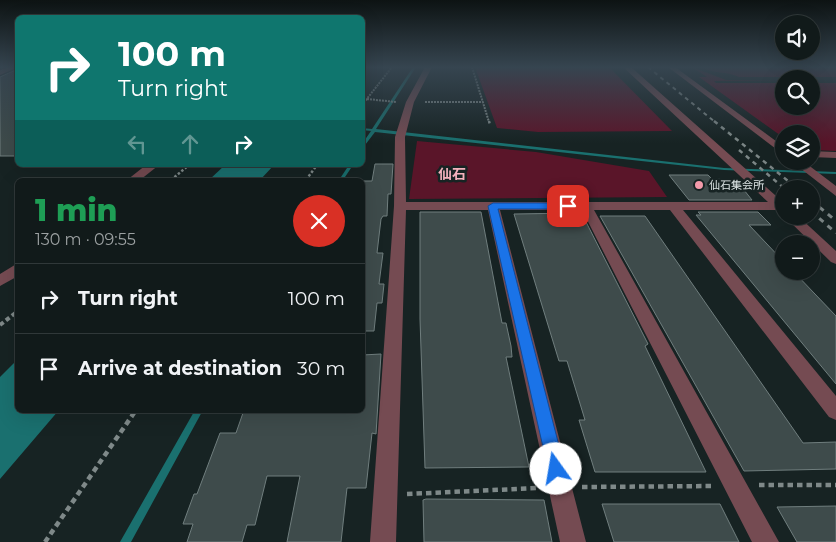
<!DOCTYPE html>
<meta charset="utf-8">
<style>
body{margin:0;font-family:Montserrat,"Noto Sans JP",sans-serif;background:#1e2727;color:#f1f3f6;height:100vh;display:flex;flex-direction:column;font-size:19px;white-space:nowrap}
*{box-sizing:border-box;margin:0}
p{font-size:16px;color:#9ca1a2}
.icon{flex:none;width:28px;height:28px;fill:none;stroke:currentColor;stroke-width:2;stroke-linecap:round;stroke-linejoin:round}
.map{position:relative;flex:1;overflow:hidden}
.drawer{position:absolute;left:15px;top:178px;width:350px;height:235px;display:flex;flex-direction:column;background:#111a1a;border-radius:8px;box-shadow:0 5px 20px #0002,0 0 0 1px #303839}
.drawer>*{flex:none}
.guide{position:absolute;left:15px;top:15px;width:350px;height:152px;border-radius:8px;box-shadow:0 5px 20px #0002,0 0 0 1px #303839;background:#0f766e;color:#fff;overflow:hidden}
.buttons{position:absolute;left:775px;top:15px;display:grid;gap:10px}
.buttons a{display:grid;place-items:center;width:45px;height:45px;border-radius:50%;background:#111a1a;box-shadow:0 5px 20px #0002,0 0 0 1px #303839;font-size:25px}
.pin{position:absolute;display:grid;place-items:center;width:42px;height:42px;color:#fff;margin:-21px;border-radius:10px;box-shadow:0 2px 8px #0006}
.me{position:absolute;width:55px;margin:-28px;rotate:347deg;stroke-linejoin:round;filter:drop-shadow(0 0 4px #0008)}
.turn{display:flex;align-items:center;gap:18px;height:105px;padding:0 20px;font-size:22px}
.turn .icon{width:65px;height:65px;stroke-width:2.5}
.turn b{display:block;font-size:35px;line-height:42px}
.lanes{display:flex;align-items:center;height:48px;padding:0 20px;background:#0003;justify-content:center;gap:25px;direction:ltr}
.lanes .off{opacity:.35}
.round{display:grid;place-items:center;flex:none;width:52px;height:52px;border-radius:26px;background:#1e2727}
.overview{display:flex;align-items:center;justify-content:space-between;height:85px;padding:0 20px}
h1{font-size:30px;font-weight:800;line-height:38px;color:#1e9e55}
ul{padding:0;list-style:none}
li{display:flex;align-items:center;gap:15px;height:70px;padding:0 20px;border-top:1px solid #303839}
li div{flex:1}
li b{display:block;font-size:19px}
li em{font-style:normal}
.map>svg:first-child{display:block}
.green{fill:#5a1529}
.water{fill:#1a706f}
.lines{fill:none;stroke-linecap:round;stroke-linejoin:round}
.stream{fill:#1a706f;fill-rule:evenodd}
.building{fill:#3e4b4b;stroke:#707e7e}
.path-far3{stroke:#7f8989;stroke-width:2;stroke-dasharray:2 1;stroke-linecap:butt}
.path-far2{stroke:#7f8989;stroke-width:2.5;stroke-dasharray:2.5 2;stroke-linecap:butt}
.path-far1{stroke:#7f8989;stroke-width:4;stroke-dasharray:4.5 3;stroke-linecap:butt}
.path{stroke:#7f8989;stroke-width:4.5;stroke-dasharray:5.5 4;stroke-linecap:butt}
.minor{fill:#754b52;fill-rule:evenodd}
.rail-far2{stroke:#7c8686;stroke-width:2;stroke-dasharray:4 4;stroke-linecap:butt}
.rail-far1{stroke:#7c8686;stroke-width:2.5;stroke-dasharray:4.5 4.5;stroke-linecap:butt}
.rail{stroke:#7c8686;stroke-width:3;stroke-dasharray:5.5 5.5;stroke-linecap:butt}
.route{fill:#1a73e8;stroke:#114b97}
.poi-dot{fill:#f39aaa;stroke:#172323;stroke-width:2}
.labels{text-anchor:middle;stroke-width:5;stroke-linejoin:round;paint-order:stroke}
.far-poi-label{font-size:11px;fill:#dee6e6;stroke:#172323;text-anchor:start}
.far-quarter-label{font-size:14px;font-weight:bold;fill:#f5b2bd;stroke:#172323}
</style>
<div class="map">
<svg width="836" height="542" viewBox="0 0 836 542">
<rect width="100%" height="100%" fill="#172323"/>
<!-- green -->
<path class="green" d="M475,67H609L672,131L538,132L497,128Z
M692,67L726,80H784L714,81L716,83H784V106H811V83H836V151L811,150V134H784V138L699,77H707Z
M702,67H836V77H739C727,71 714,74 702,67Z
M417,141L536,152L649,171L667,197L409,199Z"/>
<!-- water -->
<path class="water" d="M225,165H274L260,180H209Z
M17,360L18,410H59L0,479V377Z"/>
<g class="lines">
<!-- stream -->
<path class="stream" d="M413,67H416L376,129L724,168L836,172V174L724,170L375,132L362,149V144L371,131L362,130V128L372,129Z
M349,165H353L343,180H339Z
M195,410H203L131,542H120Z"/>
</g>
<!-- building -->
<path class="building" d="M18,69V156H0V77Z
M375,164H393L391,194H388L387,216H383L381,219L377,253H383L379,284H384L382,303H377L374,331H362V181H372Z
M669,175H708L712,179L736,180L752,200H689Z
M420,212H481L502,323H506L511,346L512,357H506L529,467L425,468L420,319Z
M698,212H758L771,225H749L784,262V271H793L836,316V384L696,215H701Z
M578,213L580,216H583L648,344L645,346L706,472H595L579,420H585L567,361H559L514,214Z
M600,216H645L803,443L836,442V469L744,471Z
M381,354L376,434L372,433L366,488H347L341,542H287L300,476H267L255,525H247L242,542H187L193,524H183L194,494H197L220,433H236L244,410H362V355Z
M426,499L544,500L552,542H424L423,500Z
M602,504H720L739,542H614Z
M836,506V542H797L777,507Z"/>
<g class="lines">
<!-- path-far3 -->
<path class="path-far3" d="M472,67L489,122
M367,99L396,102
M425,102H483
M362,105L392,67"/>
<!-- path-far2 -->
<path class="path-far2" d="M489,121L490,125
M171,180L189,165
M306,180L317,165"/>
<!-- path-far1 -->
<path class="path-far1" d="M0,325L18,311"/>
<!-- path -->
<path class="path" d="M759,485H836
M582,487L713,486
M407,494L538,488
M45,542L136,410"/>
<!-- minor -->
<path class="minor" d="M9,67H18L0,75V70Z
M425,67H432L414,102L405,137L406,202H768L623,67H631L784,203L783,213L776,210H683L836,396V420L829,417L670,210H594L779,542H752L582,210H500L586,542H560L488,210H406L396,542H370L394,206L395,137L406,102Z
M668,67H675L784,147V155Z
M811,151L836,152V158L811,157Z
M791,161H803L836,186V196Z
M146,165H159L140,180H127Z
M784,216H798L836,251V264L831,262Z
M18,263V276L0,286V274Z"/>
<!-- rail-far2 -->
<path class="rail-far2" d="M648,67L715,122"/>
<!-- rail-far1 -->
<path class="rail-far1" d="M714,121L798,189
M739,150L785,189"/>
<!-- rail -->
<path class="rail" d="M811,200L836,221
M811,211L836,233"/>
</g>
<!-- sky -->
<linearGradient id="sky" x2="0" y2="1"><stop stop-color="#0d1313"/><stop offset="0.47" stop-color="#364550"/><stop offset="1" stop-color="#364550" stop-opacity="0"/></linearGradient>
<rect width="836" height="143" fill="url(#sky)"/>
<!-- route -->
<path class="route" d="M493,203H568L572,206L568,209H498L565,469L562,475L556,477L550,475L548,469L488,206Z"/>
<!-- markers -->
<circle class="poi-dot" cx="699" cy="185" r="5"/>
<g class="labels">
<!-- far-poi labels -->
<g class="far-poi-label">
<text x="709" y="189">仙石集会所</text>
</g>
<!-- far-quarter labels -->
<g class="far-quarter-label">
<text x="452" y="179">仙石</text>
</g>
</g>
</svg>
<div class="buttons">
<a><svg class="icon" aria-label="sound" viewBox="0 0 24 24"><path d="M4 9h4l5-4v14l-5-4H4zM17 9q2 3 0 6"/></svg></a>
<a><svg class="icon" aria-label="search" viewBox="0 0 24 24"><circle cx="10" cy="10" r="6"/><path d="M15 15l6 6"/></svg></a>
<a><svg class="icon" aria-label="layers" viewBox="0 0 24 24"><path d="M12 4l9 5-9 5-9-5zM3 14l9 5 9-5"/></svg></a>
<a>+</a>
<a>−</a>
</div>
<div class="pin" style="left:568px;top:206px;background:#d93025"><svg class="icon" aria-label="arrive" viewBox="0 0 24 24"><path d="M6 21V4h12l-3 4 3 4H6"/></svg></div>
<svg class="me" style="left:556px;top:469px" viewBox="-20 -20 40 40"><circle r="19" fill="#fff"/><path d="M0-13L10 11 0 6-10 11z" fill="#1a73e8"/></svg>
<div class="guide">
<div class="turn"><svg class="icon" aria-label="right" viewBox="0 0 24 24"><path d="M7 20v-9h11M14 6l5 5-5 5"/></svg><div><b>100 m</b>Turn right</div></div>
<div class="lanes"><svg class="icon off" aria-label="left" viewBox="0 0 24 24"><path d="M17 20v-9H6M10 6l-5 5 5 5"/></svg><svg class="icon off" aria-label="ahead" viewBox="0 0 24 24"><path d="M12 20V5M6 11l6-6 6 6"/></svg><svg class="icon" aria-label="right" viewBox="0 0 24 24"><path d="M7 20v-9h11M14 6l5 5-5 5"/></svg></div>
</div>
<section class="drawer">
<div class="overview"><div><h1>1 min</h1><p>130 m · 09:55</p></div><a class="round" style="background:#d93025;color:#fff"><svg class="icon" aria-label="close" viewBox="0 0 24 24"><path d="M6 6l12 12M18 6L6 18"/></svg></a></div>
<ul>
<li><svg class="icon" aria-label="right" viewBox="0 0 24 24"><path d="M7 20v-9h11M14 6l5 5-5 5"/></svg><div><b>Turn right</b></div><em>100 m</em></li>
<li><svg class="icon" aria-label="arrive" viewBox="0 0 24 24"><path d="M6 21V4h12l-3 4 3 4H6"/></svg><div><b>Arrive at destination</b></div><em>30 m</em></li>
</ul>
</section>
</div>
